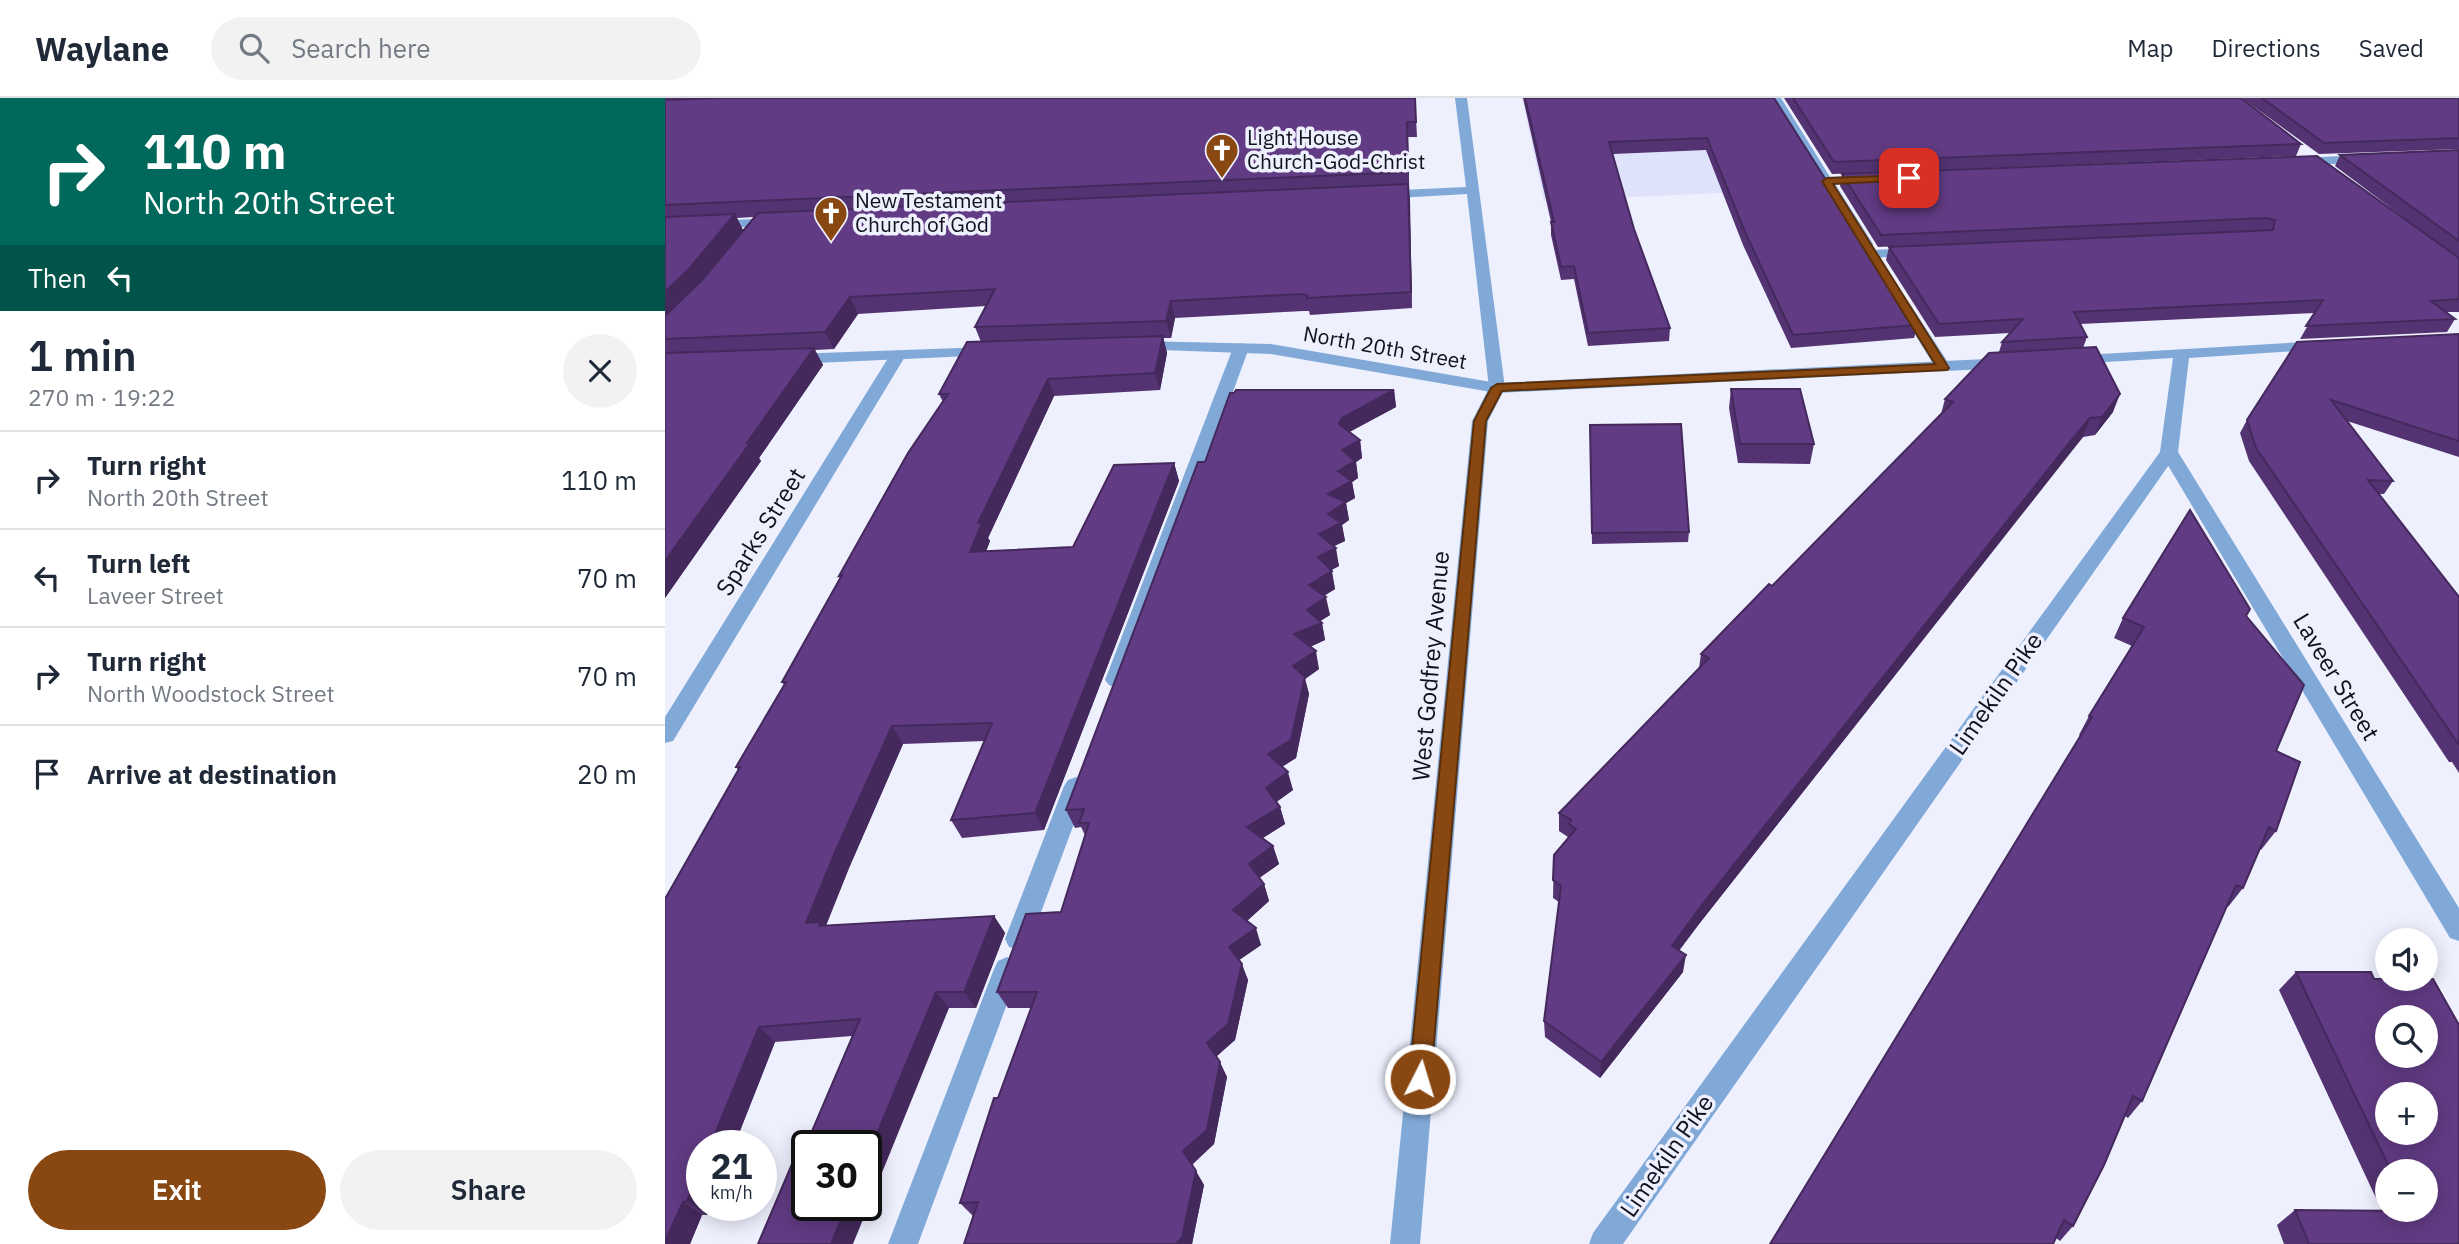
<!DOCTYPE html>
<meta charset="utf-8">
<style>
body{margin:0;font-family:"IBM Plex Sans",sans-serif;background:#f2f2f3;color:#1f2937;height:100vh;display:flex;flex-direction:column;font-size:26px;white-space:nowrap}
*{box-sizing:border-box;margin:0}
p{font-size:23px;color:#747a83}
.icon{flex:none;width:38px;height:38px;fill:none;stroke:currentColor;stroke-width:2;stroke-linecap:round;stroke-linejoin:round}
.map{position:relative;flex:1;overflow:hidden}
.sheet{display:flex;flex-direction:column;background:#fff;width:665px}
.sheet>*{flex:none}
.top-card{background:#00695c;color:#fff;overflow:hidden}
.buttons{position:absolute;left:1710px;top:830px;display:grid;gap:14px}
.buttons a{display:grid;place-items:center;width:63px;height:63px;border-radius:50%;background:#fff;box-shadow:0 4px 18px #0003;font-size:35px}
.speed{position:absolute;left:21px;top:1032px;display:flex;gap:14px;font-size:35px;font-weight:700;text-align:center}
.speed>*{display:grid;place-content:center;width:91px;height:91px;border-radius:50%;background:#fff;box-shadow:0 4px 18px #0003;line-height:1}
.speed small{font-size:18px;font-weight:400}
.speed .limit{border:4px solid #111;border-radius:10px;background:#fff;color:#111}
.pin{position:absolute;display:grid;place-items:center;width:60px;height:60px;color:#fff;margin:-30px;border-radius:14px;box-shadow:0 4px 10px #0006}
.me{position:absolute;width:77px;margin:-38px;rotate:5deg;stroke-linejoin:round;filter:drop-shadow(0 0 5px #0008)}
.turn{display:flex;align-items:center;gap:24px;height:147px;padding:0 28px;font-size:32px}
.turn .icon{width:91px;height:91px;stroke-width:2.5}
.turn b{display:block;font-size:49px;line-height:60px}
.then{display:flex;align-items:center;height:66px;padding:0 28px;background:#0003;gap:14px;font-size:26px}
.round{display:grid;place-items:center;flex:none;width:74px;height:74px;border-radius:37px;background:#f2f2f3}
.head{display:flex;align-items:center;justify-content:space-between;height:119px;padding:0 28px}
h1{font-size:42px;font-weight:600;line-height:52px}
.cta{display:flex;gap:14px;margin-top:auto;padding:14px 28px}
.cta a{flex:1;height:80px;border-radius:42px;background:#894812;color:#fff;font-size:28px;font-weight:600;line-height:80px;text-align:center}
.cta a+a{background:#f2f2f3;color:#1f2937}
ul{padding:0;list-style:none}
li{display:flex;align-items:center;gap:21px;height:98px;padding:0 28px;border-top:2px solid #e0e1e3}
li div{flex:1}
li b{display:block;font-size:26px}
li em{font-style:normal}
header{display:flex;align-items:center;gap:42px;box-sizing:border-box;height:98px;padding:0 35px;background:#fff;border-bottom:2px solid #e0e1e3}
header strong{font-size:33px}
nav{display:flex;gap:38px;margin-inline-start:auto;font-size:24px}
.search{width:490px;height:63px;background:#f2f2f3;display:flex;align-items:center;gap:18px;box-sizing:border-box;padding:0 24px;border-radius:38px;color:#747a83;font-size:26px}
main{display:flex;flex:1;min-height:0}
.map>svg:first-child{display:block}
.built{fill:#dfe2fb}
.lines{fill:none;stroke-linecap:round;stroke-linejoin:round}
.service{fill:#81a9d8;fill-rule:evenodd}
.minor{fill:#81a9d8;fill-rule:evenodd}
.tertiary{fill:#81a9d8;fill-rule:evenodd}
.wall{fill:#533371;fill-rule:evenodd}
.shaded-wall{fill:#44295c}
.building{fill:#613b83;stroke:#44295c;stroke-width:2;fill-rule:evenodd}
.route{fill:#894812;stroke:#592f0c;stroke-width:2}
.labels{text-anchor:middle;stroke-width:7;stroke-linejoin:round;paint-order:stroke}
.far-poi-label{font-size:21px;fill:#10111d;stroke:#eef0fe;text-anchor:start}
.far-street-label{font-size:21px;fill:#10111d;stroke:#eef0fe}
.street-label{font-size:24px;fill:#10111d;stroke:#eef0fe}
</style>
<header>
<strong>Waylane</strong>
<div class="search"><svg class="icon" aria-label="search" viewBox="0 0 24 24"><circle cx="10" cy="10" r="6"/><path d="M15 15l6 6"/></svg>Search here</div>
<nav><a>Map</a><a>Directions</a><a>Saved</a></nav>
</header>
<main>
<section class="sheet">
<div class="top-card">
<div class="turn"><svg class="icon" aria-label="right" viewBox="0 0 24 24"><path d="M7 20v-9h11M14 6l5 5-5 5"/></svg><div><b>110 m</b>North 20th Street</div></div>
<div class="then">Then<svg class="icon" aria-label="left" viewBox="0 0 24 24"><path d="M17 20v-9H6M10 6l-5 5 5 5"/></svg></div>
</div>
<div class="head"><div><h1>1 min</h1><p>270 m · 19:22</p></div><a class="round"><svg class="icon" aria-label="close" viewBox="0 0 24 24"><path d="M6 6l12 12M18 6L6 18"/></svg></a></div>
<ul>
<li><svg class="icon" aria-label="right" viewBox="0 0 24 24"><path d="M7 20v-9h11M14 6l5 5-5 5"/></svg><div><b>Turn right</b><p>North 20th Street</p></div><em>110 m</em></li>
<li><svg class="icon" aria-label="left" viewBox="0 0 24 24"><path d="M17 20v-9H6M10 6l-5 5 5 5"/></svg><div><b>Turn left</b><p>Laveer Street</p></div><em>70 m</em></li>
<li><svg class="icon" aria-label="right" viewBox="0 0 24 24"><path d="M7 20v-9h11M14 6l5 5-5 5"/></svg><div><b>Turn right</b><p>North Woodstock Street</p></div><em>70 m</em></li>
<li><svg class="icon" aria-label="arrive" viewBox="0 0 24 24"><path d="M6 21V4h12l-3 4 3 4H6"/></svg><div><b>Arrive at destination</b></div><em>20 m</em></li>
</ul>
<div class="cta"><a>Exit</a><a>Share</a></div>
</section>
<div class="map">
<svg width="1794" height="1146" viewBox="0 0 1794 1146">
<rect width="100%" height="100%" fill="#eef0fe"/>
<!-- built -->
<path class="built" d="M857,0H1092L1145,91L879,103Z"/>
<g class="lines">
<!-- service -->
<path class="service" d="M1249,150L1254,151V157L1207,160L1200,156L1207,152Z
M576,245L584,250L462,582L458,587L451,590L444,587L440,582L568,250Z
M411,679L419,682L423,688L366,841L362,849L353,852L344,849L340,841L399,688L403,682Z
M342,859L351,863L355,871L253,1146H223L329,871L333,863Z"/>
<!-- minor -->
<path class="minor" d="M790,0H802L840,290L823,323L755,1146H725L807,323L824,290L802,96L715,101L709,97L715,93L801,89Z
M1104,0H1116L1165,79L1204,77L1210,81L1204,85L1170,86L1208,146L1206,149L1201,150L1194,146Z
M1701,57L1705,58V64L1632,68L1626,64L1632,60Z
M113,120L118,121V127L0,133V125Z
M1238,202L1245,206L1286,269L1284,272H1272L1270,269L1231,206Z
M233,252L241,257L8,643L0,645V619L225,257Z
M1504,349L1513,354L1794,810V843L1785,840L1495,354Z"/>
<!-- tertiary -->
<path class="tertiary" d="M474,243L606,246L832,285L1341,260L1349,265L1341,270L832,295L606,256L469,251L466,248L469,245Z
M1656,243L1664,248L1661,251L1524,260L1513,354L958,1146H924L928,1135L1495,354L1508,260L1408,266L1402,264L1400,261L1402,258Z
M323,249L331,254L328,257L128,266L120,261L128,256Z"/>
</g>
<!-- wall -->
<path class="wall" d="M0,0H750L752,39H743L747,210L645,217L644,213H639L510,220L506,240H498L502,255L495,292L389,298L323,440L325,443L321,453L408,449L509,365L514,383L379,732L297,740L286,722L320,643L238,646L184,770L161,828L329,818L340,835L311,910H284L133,1066L187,938L110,944L69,1048H37V1108H46L42,1117H37L25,1146H0L73,672L71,669L119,587L117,584L175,480L174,478L278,304L274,296L316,244L310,229L321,208L193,216L169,251L150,252L158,267L94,360L96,363L0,500ZM89,119L78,132L72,120Z
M858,0H1109L1253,227L1249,240L1126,250L1078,147L1041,52L948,56L969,131L1005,230L1004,243L923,248L909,181L896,182L886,137V124Z
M1119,0H1576L1636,46L1631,58L1167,76Z
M1577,0H1794V51L1654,56Z
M1794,52V214H1781L1790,221L1782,234L1635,241L1650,215L1415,226L1422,239L1418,250L1448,314L1430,337L1418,339L1398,363L1034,826L1014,853L1018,874L935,980L880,939L879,923L894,804L888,800L889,757L903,739L894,733V715L1034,570L1036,556L1107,488L1276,316L1280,301L1334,254L1337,244L1345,235L1270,239L1221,162L1224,149L1598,133L1213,149L1175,88L1177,76L1652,58L1770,143L1670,68L1675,57Z
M1794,236V359L1682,323L1728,383L1719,396H1714L1794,499V675L1787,664H1784L1584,363L1575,335L1582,322Z
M1066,291L1149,346L1145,366L1073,365L1064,310Z
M729,292L731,309L684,334L695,342L697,360L691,364L693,380L687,384L690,400L681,405L684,422L677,427L680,443L668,448L674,468L666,472L670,491L659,498L665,517L655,523L657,525L660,542L645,549L654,571L640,581L644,596L631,660L617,669L628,692L611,704L615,709L620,726L598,740L608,748L614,766L594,780L599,786L604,803L582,823L596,847L574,862L583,882L570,942L551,959L562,979L549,1046L527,1067L539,1087L527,1146H299L308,1118L295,1105L366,910H343L332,894L396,814L420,737L416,729L410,730L401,712L540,364Z
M925,337L1024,434L1023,444L927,446Z
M1581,518L1611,653V733L1596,752L1595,751L1578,790L1563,809L1561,808L1477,1003L1463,1020L1460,1018L1408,1128L1395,1143L1391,1140L1416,638L1414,637L1424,618L1467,548L1449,540L1458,520Z
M1631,874L1709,881L1794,1146H1619L1612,1127L1630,1112L1717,1113L1614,892ZM1722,1073H1760V1111H1722Z"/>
<!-- shaded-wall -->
<path class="shaded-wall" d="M742,24L743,39L744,89L743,74Z
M743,86L745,101L747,210L746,194Z
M70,116L78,132L33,187L0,220V194Z
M185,199L193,216L169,251L160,234Z
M506,203L510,220L506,240L501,223Z
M498,238L502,255L495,292L490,275Z
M149,250L158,267L94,360L96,363L0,500V463Z
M383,281L389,298L323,440L325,443L314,472L305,454L313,425Z
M729,292L731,309L679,337L674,326L677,320Z
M1455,296L1448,314L1430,337L1437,319Z
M1425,320L1418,339L1034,826L1004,865L1007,848L1036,808Z
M695,342L697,360L691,364L693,380L687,384L690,400L681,405L684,422L677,427L680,443L657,454L654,436L663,416V396L673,373L677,352Z
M509,365L514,383L379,732L370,715Z
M671,450L674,468L657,477L653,459Z
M667,473L670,491L647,505L644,487Z
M661,499L665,517L646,529L657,525L660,542L633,554L629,536L642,512Z
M651,553L654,571L640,581L644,596L631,660L608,674L603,656L628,568Z
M227,628L238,646L184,770L160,829L141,825L171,752Z
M623,674L628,692L606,708L601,690Z
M615,709L620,726L588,746L582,729Z
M608,748L614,766L590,783L584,766Z
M599,786L604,803L575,829L568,812Z
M329,818L340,835L311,910L299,894Z
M591,830L596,847L570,865L564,849Z
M1021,857L1018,874L935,980L936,964Z
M577,866L583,882L570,942L549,960L542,945Z
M271,894L284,910L188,1146H166L182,1108H201V1062Z
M94,929L110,944L69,1048H45Z
M555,964L562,979L549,1046L526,1067L518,1053Z
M37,1068V1108H46L42,1117L22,1103Z
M531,1073L539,1087L527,1146H510Z
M18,1104L37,1117L25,1146H0V1143Z"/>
<!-- building -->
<path class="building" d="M57,0H750L751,24H742L743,74L0,107V2Z
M860,0H1109L1253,227L1128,237L1080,134L1042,40L944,44L969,131L1005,230L923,235L909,168L896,169L886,124H889Z
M1128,0H1576L1636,46L1169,64Z
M1597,0H1794V40L1659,45Z
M1794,52V143L1675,57Z
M1652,58L1794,160V201L1766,203L1790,221L1641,228L1658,202L1409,214L1422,239L1337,244L1358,221L1274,226L1224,149L1608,132L1610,122L1602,120L1216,137L1177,76Z
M743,86L746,194L642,200V197L636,196L506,203L501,223L310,229L330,191L185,199L160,234L0,241V218L38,181L93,115Z
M70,116L24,171L0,194V119Z
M1794,236V343L1666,302L1728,383L1703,382L1794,499V647L1591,350L1582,322L1632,244Z
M498,238L490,275L383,281L313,425H317L305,454L408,449L449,367L509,365L370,715L286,722L327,625L227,628L171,752L141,825L156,824L154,828L329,818L299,894H271L201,1062V1048H142V1108H182L166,1146H93L127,1066H133L195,921L94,929L45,1048H37V1068L22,1103L18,1104L0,1143V801L75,669H71L121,584H117L177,477L174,478L243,355L283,296H274L302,244Z
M1431,249L1455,296L1437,319L1425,320L1405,344L1036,808L1007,848L1021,857L936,964L879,923L896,788L888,782L889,757L911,731L904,726L906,722L894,715L1044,560L1036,556L1104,486L1107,488L1288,304L1280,301L1324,255Z
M149,250L82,345H85L0,463V255Z
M1066,291H1135L1149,346H1075Z
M571,292H729L677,320L674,326L695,342L677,352L690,363L673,373L687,383L663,396L681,404L663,416L676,425L654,436L671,450L653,459L667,473L644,487L661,499L642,512L657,525L629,536L651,553L628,568L640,579L626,642L603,656L623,674L601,690L615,709L582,729L608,748L584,766L599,786L568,812L591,830L564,849L577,866L563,926L542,945L555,964L542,1032L518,1053L531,1073L517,1140L510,1146H299L313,1104L295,1105L329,1000H333L372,894H332L361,816L396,814L424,725H414L419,711L401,712L533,364H540L565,295H569Z
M1016,326L1024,434L927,435L925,327Z
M1525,412L1585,511L1581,518L1639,587L1611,653L1635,664L1611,733L1604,729L1578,790L1571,787L1477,1003L1468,998L1439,1067L1408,1128L1399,1122L1388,1146H1105L1427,619L1424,618L1479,529L1458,520Z
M1631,874H1706L1709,881H1768L1794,927V1146H1644L1630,1112L1746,1113L1745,1111H1760V1073H1726ZM1722,919H1760V957H1722ZM1722,996H1760V1034H1722Z"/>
<!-- route -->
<path class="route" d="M1244,77L1247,78V82L1168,86L1284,270L1282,272L837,293L821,323L766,981L763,989L755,992L748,989L744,981L809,323L826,290L832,286L1270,266L1157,83L1162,80Z"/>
<!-- icons -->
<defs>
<symbol id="church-pin" viewBox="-11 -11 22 30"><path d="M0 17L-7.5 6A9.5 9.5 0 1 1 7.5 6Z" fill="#894812" stroke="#eef0fe"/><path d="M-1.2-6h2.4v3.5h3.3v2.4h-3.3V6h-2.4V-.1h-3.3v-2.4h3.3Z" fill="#fff"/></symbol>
</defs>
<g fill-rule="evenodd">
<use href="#church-pin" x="538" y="33" width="38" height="52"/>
<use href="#church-pin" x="147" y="96" width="38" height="52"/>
</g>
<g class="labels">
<!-- far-poi labels -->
<g class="far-poi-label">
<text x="582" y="47">Light House<tspan x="582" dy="24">Church-God-Christ</tspan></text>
<text x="190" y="110">New Testament<tspan x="190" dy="24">Church of God</tspan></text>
</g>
<!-- far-street labels -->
<g class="far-street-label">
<text transform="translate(720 250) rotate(10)" y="7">North 20th Street</text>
</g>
<!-- street labels -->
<g class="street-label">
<text transform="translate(96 434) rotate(-58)" y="8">Sparks Street</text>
<text transform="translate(766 568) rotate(-85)" y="8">West Godfrey Avenue</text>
<text transform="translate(1671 579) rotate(59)" y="8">Laveer Street</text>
<text transform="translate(1331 596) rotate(-55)" y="8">Limekiln Pike</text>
<text transform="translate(1002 1058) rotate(-55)" y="8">Limekiln Pike</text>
</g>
</g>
</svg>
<div class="buttons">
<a><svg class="icon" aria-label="sound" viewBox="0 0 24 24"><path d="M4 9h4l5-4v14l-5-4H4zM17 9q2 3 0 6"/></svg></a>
<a><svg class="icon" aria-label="search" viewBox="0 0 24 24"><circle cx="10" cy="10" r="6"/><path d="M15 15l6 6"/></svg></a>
<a>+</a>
<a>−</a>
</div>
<div class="speed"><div>21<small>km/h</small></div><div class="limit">30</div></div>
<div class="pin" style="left:1244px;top:80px;background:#d93025"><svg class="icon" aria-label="arrive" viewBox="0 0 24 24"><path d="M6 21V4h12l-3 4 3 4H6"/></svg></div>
<svg class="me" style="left:755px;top:981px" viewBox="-20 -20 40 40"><circle r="17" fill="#894812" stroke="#fff" stroke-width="3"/><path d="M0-11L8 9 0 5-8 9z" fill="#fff"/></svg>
</div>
</main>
